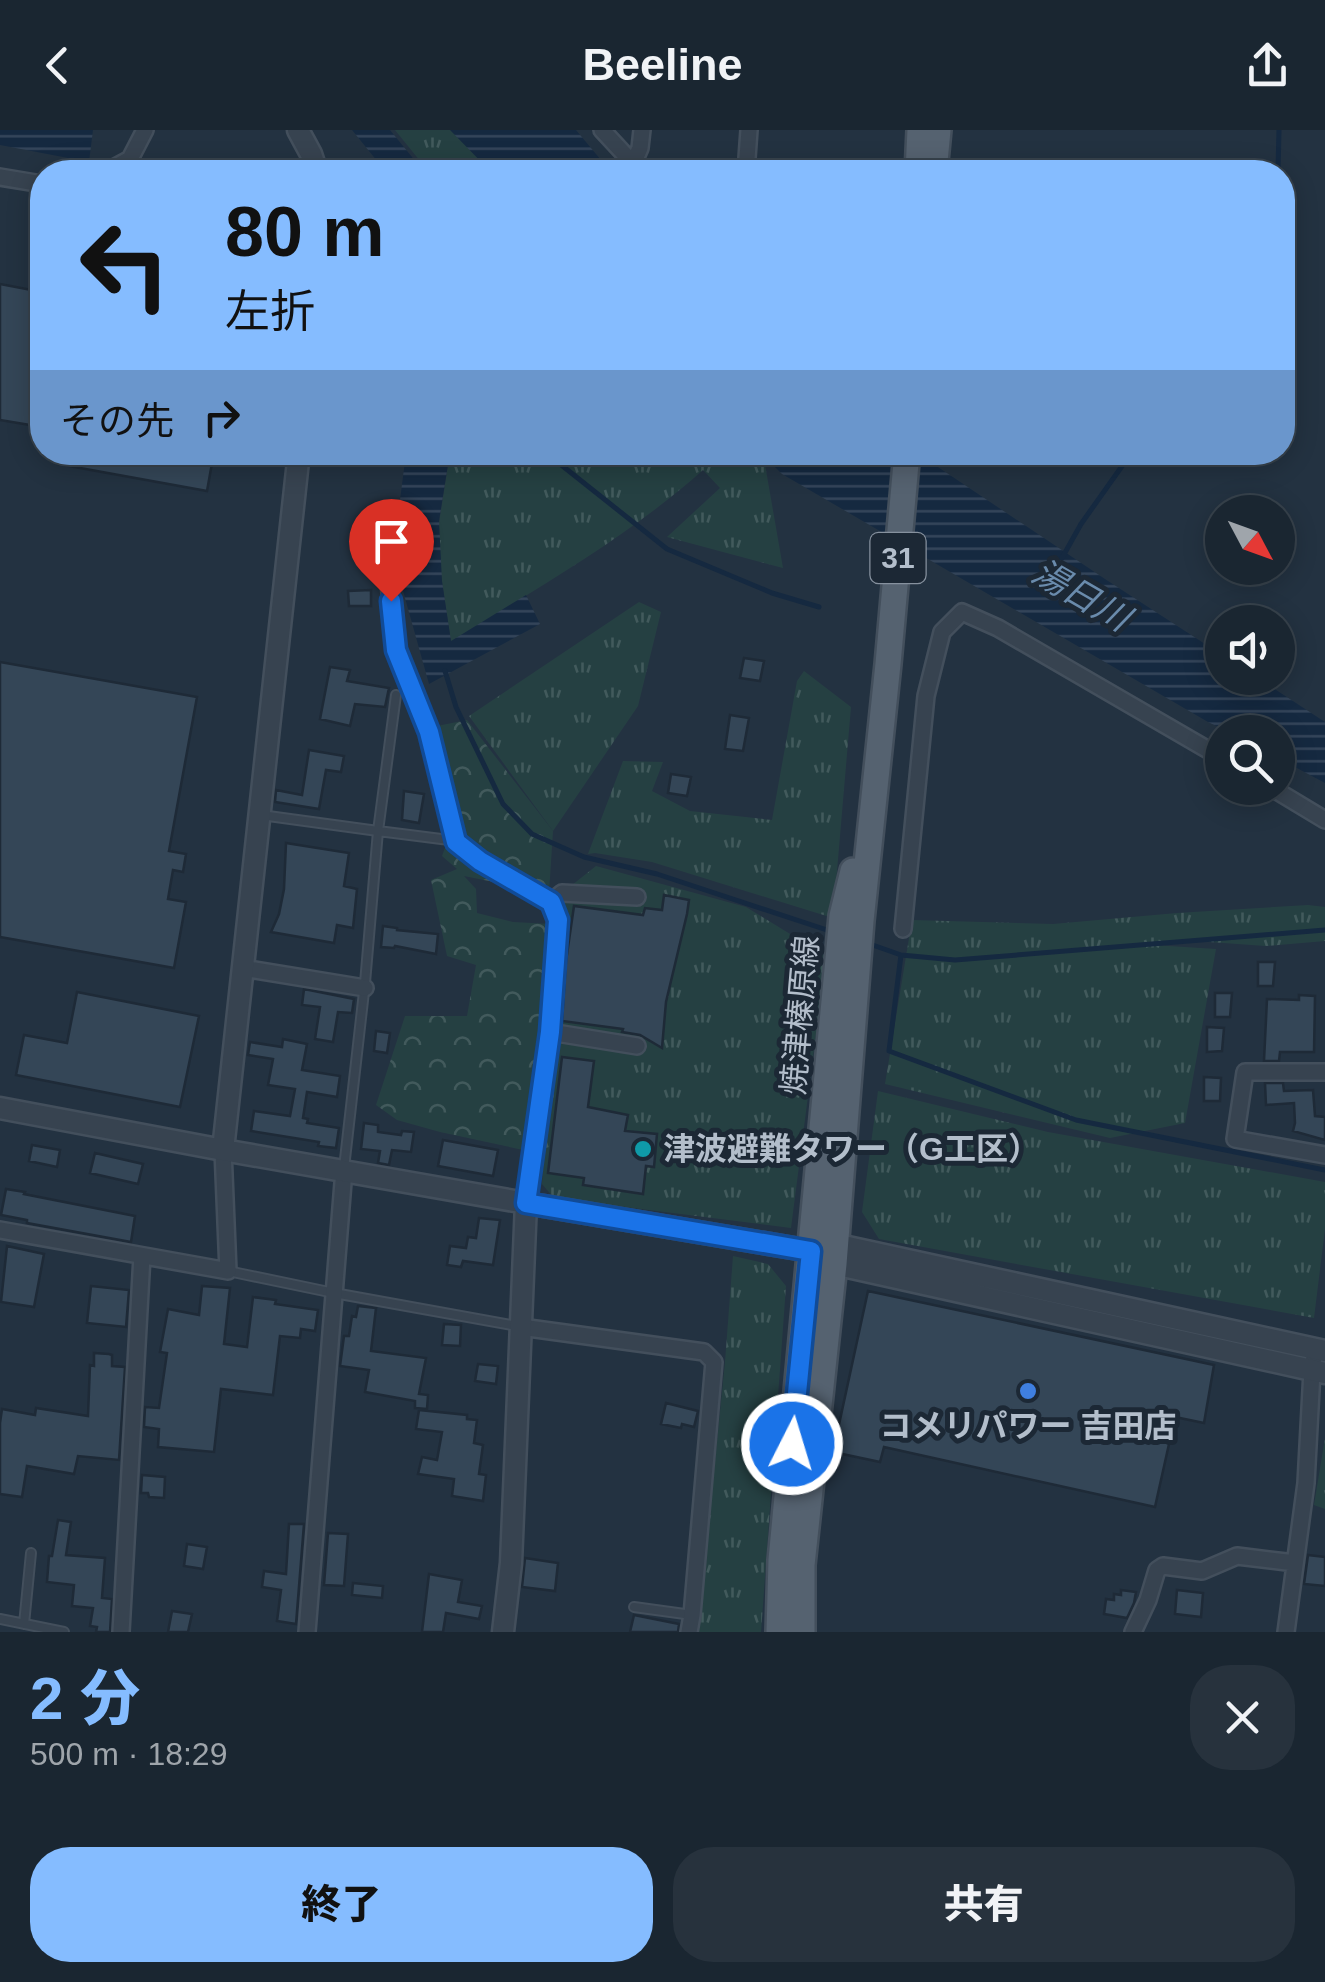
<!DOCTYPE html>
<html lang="ja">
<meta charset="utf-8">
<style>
body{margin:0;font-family:Helvetica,"Noto Sans JP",sans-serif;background:#27323d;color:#f1f3f6;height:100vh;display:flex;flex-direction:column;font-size:38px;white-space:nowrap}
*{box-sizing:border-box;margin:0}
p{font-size:32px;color:#9fa5ab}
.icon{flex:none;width:55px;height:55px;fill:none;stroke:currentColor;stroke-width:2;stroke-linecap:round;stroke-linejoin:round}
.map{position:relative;height:1502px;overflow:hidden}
.drawer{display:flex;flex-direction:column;background:#1a2631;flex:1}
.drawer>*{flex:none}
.top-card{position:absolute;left:30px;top:30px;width:1265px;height:305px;border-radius:40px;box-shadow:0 5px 25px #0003,0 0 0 2px #38434d;background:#85bcff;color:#111;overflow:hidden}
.needle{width:65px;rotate:131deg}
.tools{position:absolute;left:1205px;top:365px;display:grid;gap:20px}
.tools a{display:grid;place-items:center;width:90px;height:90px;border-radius:50%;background:#1a2631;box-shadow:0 5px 25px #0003,0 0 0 2px #38434d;font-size:50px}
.pin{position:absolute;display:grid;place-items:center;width:85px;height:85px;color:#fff;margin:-102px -42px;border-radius:50% 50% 50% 0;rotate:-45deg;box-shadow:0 0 10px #0007}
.pin .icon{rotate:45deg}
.me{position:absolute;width:110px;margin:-55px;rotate:5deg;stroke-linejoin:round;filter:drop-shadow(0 0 8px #0008)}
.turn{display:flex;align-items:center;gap:35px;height:210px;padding:0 30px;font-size:45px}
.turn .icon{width:130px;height:130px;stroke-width:2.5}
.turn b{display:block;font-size:70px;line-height:85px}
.then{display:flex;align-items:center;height:95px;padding:0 30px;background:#0003;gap:20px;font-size:38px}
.round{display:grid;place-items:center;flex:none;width:105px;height:105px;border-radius:40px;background:#27323d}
.summary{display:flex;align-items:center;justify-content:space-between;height:170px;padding:0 30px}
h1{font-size:60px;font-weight:800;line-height:75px;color:#85bcff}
.primary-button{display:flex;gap:20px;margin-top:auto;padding:20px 30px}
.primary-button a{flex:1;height:115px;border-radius:40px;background:#85bcff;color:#111;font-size:40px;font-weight:800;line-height:115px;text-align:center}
.primary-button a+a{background:#27323d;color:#f1f3f6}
header{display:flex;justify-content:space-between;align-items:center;height:130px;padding:0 30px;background:#1a2631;font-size:45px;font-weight:800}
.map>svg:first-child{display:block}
.grass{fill:url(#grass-tufts)}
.forest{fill:url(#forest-crowns)}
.water{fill:url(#water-rules)}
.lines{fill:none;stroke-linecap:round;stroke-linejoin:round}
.stream{stroke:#152940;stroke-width:5}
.building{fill:#344657;stroke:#1e2a37;stroke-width:2.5}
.service-casing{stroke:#434f5c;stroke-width:12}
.minor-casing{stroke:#434f5c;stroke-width:20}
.tertiary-casing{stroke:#434f5c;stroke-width:25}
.primary-casing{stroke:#434f5c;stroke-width:30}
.service{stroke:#374350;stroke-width:8}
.minor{stroke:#374350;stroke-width:15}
.tertiary{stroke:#374350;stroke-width:20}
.primary{stroke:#556270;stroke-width:25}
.route-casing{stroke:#114b97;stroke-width:25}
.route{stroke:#1a73e8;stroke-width:18}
.culture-dot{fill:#0f9aa8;stroke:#1c2835;stroke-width:4}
.shop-dot{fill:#3f7fe0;stroke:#1c2835;stroke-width:4}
.labels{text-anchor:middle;stroke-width:10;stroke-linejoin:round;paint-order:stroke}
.shield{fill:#1c2835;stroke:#86919e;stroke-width:2.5}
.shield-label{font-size:30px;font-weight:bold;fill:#b3becb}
.street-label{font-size:32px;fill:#b3becb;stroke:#1c2835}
.poi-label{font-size:32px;font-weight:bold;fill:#b3becb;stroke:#1c2835;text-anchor:start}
.water-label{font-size:35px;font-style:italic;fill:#6a8bac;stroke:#1c2835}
</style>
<header><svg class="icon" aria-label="back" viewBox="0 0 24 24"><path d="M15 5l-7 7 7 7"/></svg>Beeline<svg class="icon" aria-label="share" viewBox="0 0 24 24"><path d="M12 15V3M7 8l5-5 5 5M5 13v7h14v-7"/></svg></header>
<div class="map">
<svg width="1325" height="1502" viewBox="0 0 1325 1502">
<defs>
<pattern id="grass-tufts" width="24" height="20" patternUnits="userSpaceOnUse" patternTransform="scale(2.5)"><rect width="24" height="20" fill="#254042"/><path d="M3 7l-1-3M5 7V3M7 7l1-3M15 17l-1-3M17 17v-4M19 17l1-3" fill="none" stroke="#425a5c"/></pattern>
<pattern id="forest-crowns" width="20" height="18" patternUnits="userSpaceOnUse" patternTransform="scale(2.5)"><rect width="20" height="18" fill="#254042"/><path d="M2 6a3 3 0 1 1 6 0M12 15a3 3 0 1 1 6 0" fill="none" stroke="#425a5c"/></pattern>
<pattern id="water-rules" width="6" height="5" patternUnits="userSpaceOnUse" patternTransform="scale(2.5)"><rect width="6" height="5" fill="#152940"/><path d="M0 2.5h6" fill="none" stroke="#35465a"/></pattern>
</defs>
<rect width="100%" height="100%" fill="#233241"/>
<!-- grass -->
<path class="grass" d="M395,0H453L494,42H429Z
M450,323H763L783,438L667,407L720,358L703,340C627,408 537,458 451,512L436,412Z
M639,472L661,482L638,576L553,701L469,586Z
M804,541L851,577L833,788L652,732L595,723L588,724L623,631L663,632L652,661L690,681L772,690L797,551Z
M596,736L746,777L826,826L791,1098L554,1068L542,1054L562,763Z
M1308,775L1325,777V811L1266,816L1181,810L1137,814L1216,819L1185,993L1110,1008L885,954L912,790L1053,794L1177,783Z
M878,961L1048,1002L1325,1052V1099L1314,1188L879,1109L862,1082Z
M733,1126L768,1134L786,1156L761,1502H698L725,1232Z
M1325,1308V1379L1314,1375Z"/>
<!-- forest -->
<path class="forest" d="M467,590L553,701L549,763L464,746L476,759L477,783L513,792L551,794L528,1021L440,1002L397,990L376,975L405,886H467L476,835L447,826L431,750L457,739L442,726L453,696L437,596Z"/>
<!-- water -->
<path class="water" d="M0,0H93L89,32L0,15Z
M352,0H390L412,27L421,42H386Z
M450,0H576L611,42H491Z
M406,323H452L449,328L439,391L442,451L451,511L526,465L540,494L429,554L393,425Z
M761,323H917L1105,449L1222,525V548H1258L1325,592V653L1278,628V602H1229L1208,592L782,344Z"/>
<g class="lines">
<!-- stream -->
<path class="stream" d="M1278,42L1279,0
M538,322L555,330L667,419L772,463L819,477
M1062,428L1081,394L1132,322
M445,541L456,577L503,674L532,704L584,727L657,744L833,802
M867,813L901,825L955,830L1325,800
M901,825L889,921L1076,990L1325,1040"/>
</g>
<!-- building -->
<path class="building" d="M0,154L42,162V297L0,290Z
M60,322H214L207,361L58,334Z
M371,460V476H349L348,461Z
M744,528L764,531L760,551L740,548Z
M0,532L197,567L169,721L186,724L183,742L173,740L168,769L186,772L174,838L0,807Z
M330,537L350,540L347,551L389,558L385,577L355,574L350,596L320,589Z
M730,585L749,588L743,621L725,619Z
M309,620L344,626L341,642L326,640L319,679L275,672L276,660L302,665Z
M671,644L691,647L687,666L668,663Z
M404,661L424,664L419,693L402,690Z
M286,713L349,723L344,756L357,759L353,798L337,795L334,813L271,802L279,784L284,759Z
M664,765L689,770L687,784L666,872L662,918L640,905L622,902L623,899L562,891L566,831L574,776L643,785L645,778L662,780Z
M383,796L397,798V800L438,804L436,824L395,816L394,818L381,817Z
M1258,832H1275L1273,856H1258Z
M304,859L354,869L352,883L338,882L333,912L315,909L320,877L302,875Z
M77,862L199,886L180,977L16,945L24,905L67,913Z
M1215,863H1232L1230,887H1215Z
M1299,865L1315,866L1314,922H1280L1279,931H1264L1267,869L1299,870Z
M1207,897L1224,898L1222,921L1207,922Z
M376,901L390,903L387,923L374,921Z
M283,909L307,914L302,940L340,946L337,967L307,962L303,988L308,989L307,993L339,998L336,1018L318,1016L319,1012L251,1001L254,981L290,986L295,959L268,955L273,929L248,925L250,912L282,917Z
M562,927L594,931L588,977L628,985L625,1001L657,1004L654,1037L646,1036L643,1064L583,1055L584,1048L548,1043Z
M1204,947L1221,948L1220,971H1204Z
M1265,953H1283L1284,961L1313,960L1315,986L1325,987V1010L1293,1001L1295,993L1294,973L1266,975Z
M364,993L378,995V1002L401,1005L402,1001L414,1002L411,1022L392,1020L389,1035L378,1033L380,1021L361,1019Z
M443,1010L498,1020L493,1046L438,1036Z
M32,1015L60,1020L57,1037L29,1031Z
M95,1023L143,1034L138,1054L90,1043Z
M6,1059L25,1062L24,1064L135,1086L131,1112L27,1093V1090L1,1085Z
M479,1088L500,1090L493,1135L463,1131L461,1137L447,1135L450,1116L466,1118L468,1107L476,1108Z
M7,1116L44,1124L34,1177L1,1172Z
M91,1156L129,1160L126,1197L87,1193Z
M202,1156L230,1158L224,1214L247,1217L253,1167L276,1170L275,1174L318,1180L315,1201L301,1199L300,1208L280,1206L273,1265L221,1259L214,1322L158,1317L159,1299L144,1297L145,1277L159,1278L167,1223L160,1222L168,1179L199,1185Z
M868,1161L1214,1235L1204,1293L1175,1287L1155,1377L884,1317L880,1332L833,1322Z
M358,1176L376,1178L371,1221L426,1228L419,1264L428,1265L427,1279L415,1278V1271L365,1262L369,1240L340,1236L344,1206H349L352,1186L356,1187Z
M444,1194L461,1195L460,1216L442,1215Z
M94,1223L109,1224L112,1225V1236L125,1237L119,1330L78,1326L74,1344L27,1336L22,1367L0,1364V1293L2,1279L35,1285L36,1278L88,1286L90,1235L94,1236Z
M478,1234L498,1236L496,1254L475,1251Z
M666,1273L698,1281L694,1297L682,1294L681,1298L661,1294Z
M419,1280L467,1285V1289L477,1290L474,1313L483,1315L479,1344L486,1345L483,1371L452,1366L454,1349L418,1344L422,1327L437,1330L442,1302L416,1299Z
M142,1345L165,1347L164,1368L149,1367L148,1363H141Z
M58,1390L71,1392L66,1425L105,1428L102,1468L112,1469L110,1502H96L97,1497L90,1496L93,1478L72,1476L74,1455L47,1452L49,1426H52Z
M289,1394H304L296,1494L277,1491L281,1460L262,1457L264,1441L286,1444Z
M328,1403L348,1404L344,1456L324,1455Z
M187,1414L207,1417L203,1439L184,1436Z
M1308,1425L1325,1427V1456L1304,1454Z
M525,1428L558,1433L555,1461L522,1457Z
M429,1444L462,1450L458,1472L482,1476L479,1489L446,1483L443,1502H422Z
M353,1453L383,1456L382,1468L352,1465Z
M1121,1460L1136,1462L1134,1473L1127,1488L1104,1484L1106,1469L1114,1470V1464L1121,1465Z
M1177,1460L1203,1463L1201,1487L1175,1484Z
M172,1481L192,1484L188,1502H168Z
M634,1485L679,1494L678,1502H630Z"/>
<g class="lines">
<defs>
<path id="service" d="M261,685L378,701L396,565
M344,1038L365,853L378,701L457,711L480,731L551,772
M228,1141L334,1163L517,1196
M634,1477L692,1485
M0,1489L64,1502
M24,1494L31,1423"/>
<path id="minor" d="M602,0L641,42
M633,34L640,18L642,0
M106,42L130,29L145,0
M746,42L749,0
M0,47L42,54
M382,387L396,520L429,603L457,711
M1272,658L1325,690
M903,799L926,566L942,502L962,482L998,498L1222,628
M242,838L365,858
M550,902L637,916
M1325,942H1245L1235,1009L1325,1025
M526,1073L550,902L558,790L551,772L562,763L637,767
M0,1100L228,1141L223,1020
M521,1197L704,1222L714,1232L692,1485L689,1502
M121,1502L142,1126
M307,1502L344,1040
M1133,1502L1148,1470L1157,1440L1163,1436L1202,1441L1237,1426L1295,1433
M1286,1502L1306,1353L1312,1241L1315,1219"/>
<path id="tertiary" d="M298,0L311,24L317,42
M0,978L223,1020L526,1073L511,1433L503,1502
M223,1020L299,322
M526,1073L811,1121L834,1134L1325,1243
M822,1117L834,1114L1325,1221"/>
<path id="primary" d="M918,42L920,0
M934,42L938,0
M779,1502L781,1430L837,840L842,786L853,741
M802,1502V1435L834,1134L861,791L888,534L907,322"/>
</defs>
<!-- service casing -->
<use href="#service" class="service-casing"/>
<!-- minor casing -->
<use href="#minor" class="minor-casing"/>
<!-- tertiary casing -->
<use href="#tertiary" class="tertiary-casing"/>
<!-- primary casing -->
<use href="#primary" class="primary-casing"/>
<!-- service -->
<use href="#service" class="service"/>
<!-- minor -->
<use href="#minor" class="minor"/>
<!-- tertiary -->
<use href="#tertiary" class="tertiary"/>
<!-- primary -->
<use href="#primary" class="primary"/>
</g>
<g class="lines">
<defs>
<path id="route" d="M391,471L396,520L429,602L456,712L480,731L551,772L558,790L550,902L526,1073L811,1121L792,1314"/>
</defs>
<!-- route casing -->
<use href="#route" class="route-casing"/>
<!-- route -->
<use href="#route" class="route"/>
</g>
<!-- markers -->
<circle class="culture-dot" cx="643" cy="1019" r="10"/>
<circle class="shop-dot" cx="1028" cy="1261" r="10"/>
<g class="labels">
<!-- shield labels -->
<rect class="shield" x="870.5" y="403" width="55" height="50" rx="8"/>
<g class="shield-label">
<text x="898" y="438">31</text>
</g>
<!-- street labels -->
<g class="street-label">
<text transform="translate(800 885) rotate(-85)" y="11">焼津榛原線</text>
</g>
<!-- poi labels -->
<g class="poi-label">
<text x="663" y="1030">津波避難タワー（G工区）</text>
<text x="1028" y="1307" text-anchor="middle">コメリパワー 吉田店</text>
</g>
<!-- water labels -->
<g class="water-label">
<text transform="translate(1081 465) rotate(30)" y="12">湯日川</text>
</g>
</g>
</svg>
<div class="tools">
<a><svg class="needle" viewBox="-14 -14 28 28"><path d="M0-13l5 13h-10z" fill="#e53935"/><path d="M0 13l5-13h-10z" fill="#9fa5ab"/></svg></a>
<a><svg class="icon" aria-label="sound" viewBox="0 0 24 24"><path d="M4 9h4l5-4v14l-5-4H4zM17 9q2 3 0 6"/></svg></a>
<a><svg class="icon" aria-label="search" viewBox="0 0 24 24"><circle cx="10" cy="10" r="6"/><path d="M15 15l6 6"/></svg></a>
</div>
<div class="pin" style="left:391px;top:471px;background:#d93025"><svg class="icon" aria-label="arrive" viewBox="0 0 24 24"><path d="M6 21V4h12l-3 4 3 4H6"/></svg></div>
<svg class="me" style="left:792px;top:1314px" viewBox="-20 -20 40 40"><circle r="17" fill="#1a73e8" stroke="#fff" stroke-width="3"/><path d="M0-11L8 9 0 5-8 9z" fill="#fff"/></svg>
<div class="top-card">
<div class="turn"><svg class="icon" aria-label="left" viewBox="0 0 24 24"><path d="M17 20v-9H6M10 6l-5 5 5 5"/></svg><div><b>80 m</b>左折</div></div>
<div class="then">その先<svg class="icon" aria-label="right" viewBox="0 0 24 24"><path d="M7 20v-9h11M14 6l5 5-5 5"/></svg></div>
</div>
</div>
<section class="drawer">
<div class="summary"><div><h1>2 分</h1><p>500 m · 18:29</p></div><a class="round"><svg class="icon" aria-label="close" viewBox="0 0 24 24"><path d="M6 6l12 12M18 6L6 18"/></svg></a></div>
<div class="primary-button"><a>終了</a><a>共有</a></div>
</section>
